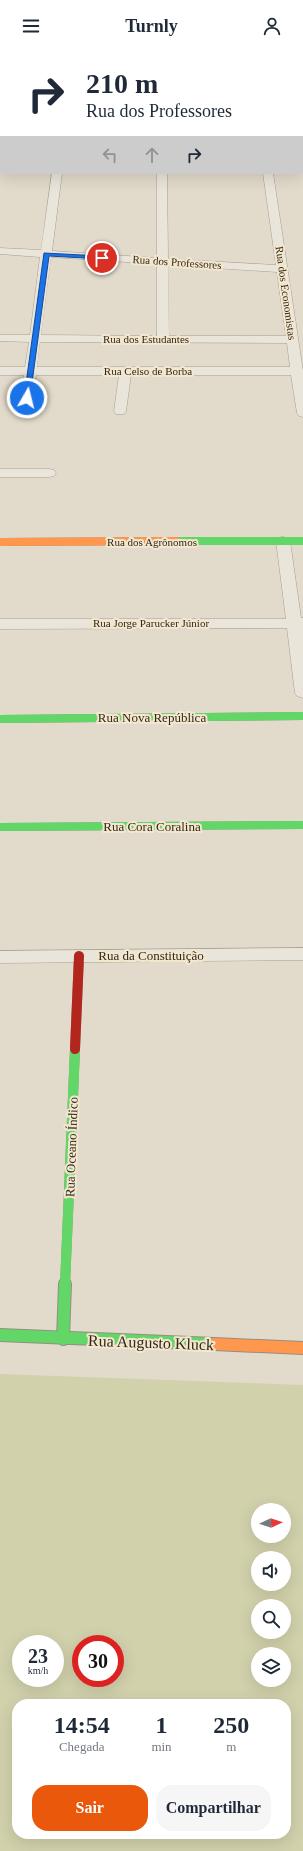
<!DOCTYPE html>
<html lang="pt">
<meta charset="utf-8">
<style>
body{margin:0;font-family:"Times New Roman",serif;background:#f6f6f7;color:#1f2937;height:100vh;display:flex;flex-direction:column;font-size:15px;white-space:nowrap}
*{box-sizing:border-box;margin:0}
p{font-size:13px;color:#747a83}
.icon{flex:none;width:22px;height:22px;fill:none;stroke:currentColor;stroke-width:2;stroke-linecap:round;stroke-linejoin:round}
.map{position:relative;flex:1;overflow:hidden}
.panel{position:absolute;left:12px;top:1647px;width:279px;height:140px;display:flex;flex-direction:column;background:#fff;border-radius:16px;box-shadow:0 4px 16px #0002}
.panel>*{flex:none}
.top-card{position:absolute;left:0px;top:0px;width:303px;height:122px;box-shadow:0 4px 16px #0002;background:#fff;color:#1f2937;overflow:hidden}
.needle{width:26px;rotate:86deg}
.tools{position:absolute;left:251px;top:1451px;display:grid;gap:8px}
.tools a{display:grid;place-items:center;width:40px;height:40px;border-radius:50%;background:#fff;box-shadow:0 4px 16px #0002;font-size:20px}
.speed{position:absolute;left:12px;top:1583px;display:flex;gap:8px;font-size:20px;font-weight:700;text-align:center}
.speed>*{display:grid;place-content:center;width:52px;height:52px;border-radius:50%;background:#fff;box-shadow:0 4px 16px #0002;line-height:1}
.speed small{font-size:10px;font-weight:400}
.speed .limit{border:6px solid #d22;background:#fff;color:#111}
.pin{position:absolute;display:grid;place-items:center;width:34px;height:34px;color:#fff;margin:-17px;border:2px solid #fff;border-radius:50%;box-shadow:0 1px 4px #0007}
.me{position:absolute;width:44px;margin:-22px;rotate:8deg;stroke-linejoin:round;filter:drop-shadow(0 0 3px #0008)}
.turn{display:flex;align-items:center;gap:14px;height:84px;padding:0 20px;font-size:18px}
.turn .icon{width:52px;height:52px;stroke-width:2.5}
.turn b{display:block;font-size:28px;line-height:34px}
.lanes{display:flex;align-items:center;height:38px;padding:0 20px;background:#0003;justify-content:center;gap:20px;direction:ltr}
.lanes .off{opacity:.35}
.eta{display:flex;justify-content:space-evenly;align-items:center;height:68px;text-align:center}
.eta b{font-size:24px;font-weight:800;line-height:28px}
.button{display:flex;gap:8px;margin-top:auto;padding:8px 20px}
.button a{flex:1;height:46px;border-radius:16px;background:#ea580c;color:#fff;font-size:16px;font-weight:800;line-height:46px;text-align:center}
.button a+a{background:#f6f6f7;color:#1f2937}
header{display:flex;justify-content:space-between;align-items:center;height:52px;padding:0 20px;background:#fff;font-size:18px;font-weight:800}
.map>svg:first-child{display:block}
.green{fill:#d1d1ac;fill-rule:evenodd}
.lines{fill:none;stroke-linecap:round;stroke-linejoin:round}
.river{fill:#b5c6bb;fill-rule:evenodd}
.street-casing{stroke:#a69f93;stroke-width:1}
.fast-far2-casing{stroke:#968e83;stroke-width:8}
.fast-far1-casing{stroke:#968e83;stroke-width:10}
.fast-casing{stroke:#968e83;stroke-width:14}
.slow-far1-casing{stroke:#968e83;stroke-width:8}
.slow-casing{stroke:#968e83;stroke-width:14}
.jam-casing{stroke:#968e83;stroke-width:10}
.street{fill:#eae5da;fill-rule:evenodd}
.fast-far2{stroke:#63d668;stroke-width:8}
.fast-far1{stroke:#63d668;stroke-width:10}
.fast{stroke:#63d668;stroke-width:12}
.slow-far1{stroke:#ff974d;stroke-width:8}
.slow{stroke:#ff974d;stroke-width:12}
.jam{stroke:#b3261e;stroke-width:10}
.route{fill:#1a73e8;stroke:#114b97}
.labels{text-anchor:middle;stroke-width:4;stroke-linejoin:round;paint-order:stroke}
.far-street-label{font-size:11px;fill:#33271c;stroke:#f3e8ce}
.street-label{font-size:13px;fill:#33271c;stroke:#f3e8ce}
.near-street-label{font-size:16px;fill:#33271c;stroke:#f3e8ce}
</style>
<header><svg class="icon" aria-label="menu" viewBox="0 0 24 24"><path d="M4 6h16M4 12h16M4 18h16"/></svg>Turnly<svg class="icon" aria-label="person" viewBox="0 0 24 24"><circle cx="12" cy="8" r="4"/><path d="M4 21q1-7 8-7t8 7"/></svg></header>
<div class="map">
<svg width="303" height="1799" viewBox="0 0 303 1799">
<rect width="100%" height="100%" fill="#e2daca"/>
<!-- green -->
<path class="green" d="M0,1322L303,1333V1799H0ZM258,1458H284V1484H258ZM258,1506H284V1532H258ZM258,1554H284V1580H258ZM21,1592H55V1626H21ZM81,1592H115V1626H81ZM258,1602H284V1628H258ZM17,1652H286V1782H17Z"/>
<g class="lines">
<!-- river -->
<path class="river" d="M302,61H303V71H302Z
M0,80H1V90H0Z"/>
<defs>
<path id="street" d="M225,0H233V1H225Z
M0,12H1V16H0Z
M302,20H303V26H302Z
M0,39H1V45H0Z
M52,121H62L52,199L157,206V121H167L168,207L276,213L263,121H273L303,319V365L299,364L297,361L291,323H131L126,359L124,362H116L114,359L119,323H36L31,360L29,363H21L19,360L24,323H0V315H25L29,290L0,289V283H30L40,205L0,202V196L41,198ZM51,205L157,212V284L41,283ZM168,213L277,220L286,284H169ZM40,290L287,291L290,315H37Z
M0,417H49L54,418L56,421L54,424L49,425H0Z
M283,485L288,486L290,489L301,566H303V646L297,644L295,641L287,576L0,577V567H286L276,489L278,486Z
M303,896V908L0,911V899Z"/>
<path id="fast-far2" d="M176,489H303
M0,667L303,664
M0,775L303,773"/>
<path id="fast-far1" d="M65,1233L75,997"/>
<path id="fast" d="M0,1283L214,1292
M63,1287L65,1232"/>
<path id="slow-far1" d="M0,490L176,489"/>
<path id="slow" d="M214,1292L303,1296"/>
<path id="jam" d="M75,997L79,904"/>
</defs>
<!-- street casing -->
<use href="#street" class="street-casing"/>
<!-- fast-far2 casing -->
<use href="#fast-far2" class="fast-far2-casing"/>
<!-- fast-far1 casing -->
<use href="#fast-far1" class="fast-far1-casing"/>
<!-- fast casing -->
<use href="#fast" class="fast-casing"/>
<!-- slow-far1 casing -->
<use href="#slow-far1" class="slow-far1-casing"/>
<!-- slow casing -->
<use href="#slow" class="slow-casing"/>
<!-- jam casing -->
<use href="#jam" class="jam-casing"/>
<!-- street -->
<use href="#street" class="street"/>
<!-- fast-far2 -->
<use href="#fast-far2" class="fast-far2"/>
<!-- fast-far1 -->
<use href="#fast-far1" class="fast-far1"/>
<!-- fast -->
<use href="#fast" class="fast"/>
<!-- slow-far1 -->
<use href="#slow-far1" class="slow-far1"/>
<!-- slow -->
<use href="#slow" class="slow"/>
<!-- jam -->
<use href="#jam" class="jam"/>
</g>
<!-- route -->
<path class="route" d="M44,201L102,204L105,206L102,207L49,204L30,346L27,348L24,346Z"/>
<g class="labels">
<!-- far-street labels -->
<g class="far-street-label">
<text transform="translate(177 210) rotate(4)" y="4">Rua dos Professores</text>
<text transform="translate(286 241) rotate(82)" y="4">Rua dos Economistas</text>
<text x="146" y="291">Rua dos Estudantes</text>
<text x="148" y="323">Rua Celso de Borba</text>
<text x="152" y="494">Rua dos Agrônomos</text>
<text x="151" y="575">Rua Jorge Parucker Júnior</text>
</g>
<!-- street labels -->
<g class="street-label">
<text x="152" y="670">Rua Nova República</text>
<text x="152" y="779">Rua Cora Coralina</text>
<text x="151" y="908">Rua da Constituição</text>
<text transform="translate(71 1095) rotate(-88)" y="5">Rua Oceano Índico</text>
</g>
<!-- near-street labels -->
<g class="near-street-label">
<text transform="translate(151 1290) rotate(2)" y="6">Rua Augusto Kluck</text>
</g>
</g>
</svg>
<div class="tools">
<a><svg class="needle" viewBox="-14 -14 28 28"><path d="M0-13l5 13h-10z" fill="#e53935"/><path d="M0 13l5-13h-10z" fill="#747a83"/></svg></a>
<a><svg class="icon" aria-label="sound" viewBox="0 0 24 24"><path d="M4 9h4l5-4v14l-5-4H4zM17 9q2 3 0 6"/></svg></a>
<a><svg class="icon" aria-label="search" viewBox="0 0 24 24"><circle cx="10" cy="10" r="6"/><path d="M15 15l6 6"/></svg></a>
<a><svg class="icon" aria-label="layers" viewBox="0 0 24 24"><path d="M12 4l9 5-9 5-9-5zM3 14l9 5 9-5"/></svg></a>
</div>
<div class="speed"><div>23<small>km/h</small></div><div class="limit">30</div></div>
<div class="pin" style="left:102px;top:206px;background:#d93025"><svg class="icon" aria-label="arrive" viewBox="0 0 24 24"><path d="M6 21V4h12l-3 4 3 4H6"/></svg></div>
<svg class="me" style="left:27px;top:346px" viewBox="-20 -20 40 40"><circle r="17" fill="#1a73e8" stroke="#fff" stroke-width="3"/><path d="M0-11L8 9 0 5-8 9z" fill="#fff"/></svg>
<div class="top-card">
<div class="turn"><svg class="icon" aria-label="right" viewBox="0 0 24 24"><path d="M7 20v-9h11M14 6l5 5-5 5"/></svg><div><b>210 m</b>Rua dos Professores</div></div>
<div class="lanes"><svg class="icon off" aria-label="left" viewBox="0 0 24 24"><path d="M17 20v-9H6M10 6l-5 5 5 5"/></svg><svg class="icon off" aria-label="ahead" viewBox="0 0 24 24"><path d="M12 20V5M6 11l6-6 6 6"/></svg><svg class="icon" aria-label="right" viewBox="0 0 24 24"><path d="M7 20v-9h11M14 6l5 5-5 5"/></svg></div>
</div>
<section class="panel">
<div class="eta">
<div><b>14:54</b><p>Chegada</p></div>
<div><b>1</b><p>min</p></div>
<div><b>250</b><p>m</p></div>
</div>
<div class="button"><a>Sair</a><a>Compartilhar</a></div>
</section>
</div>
